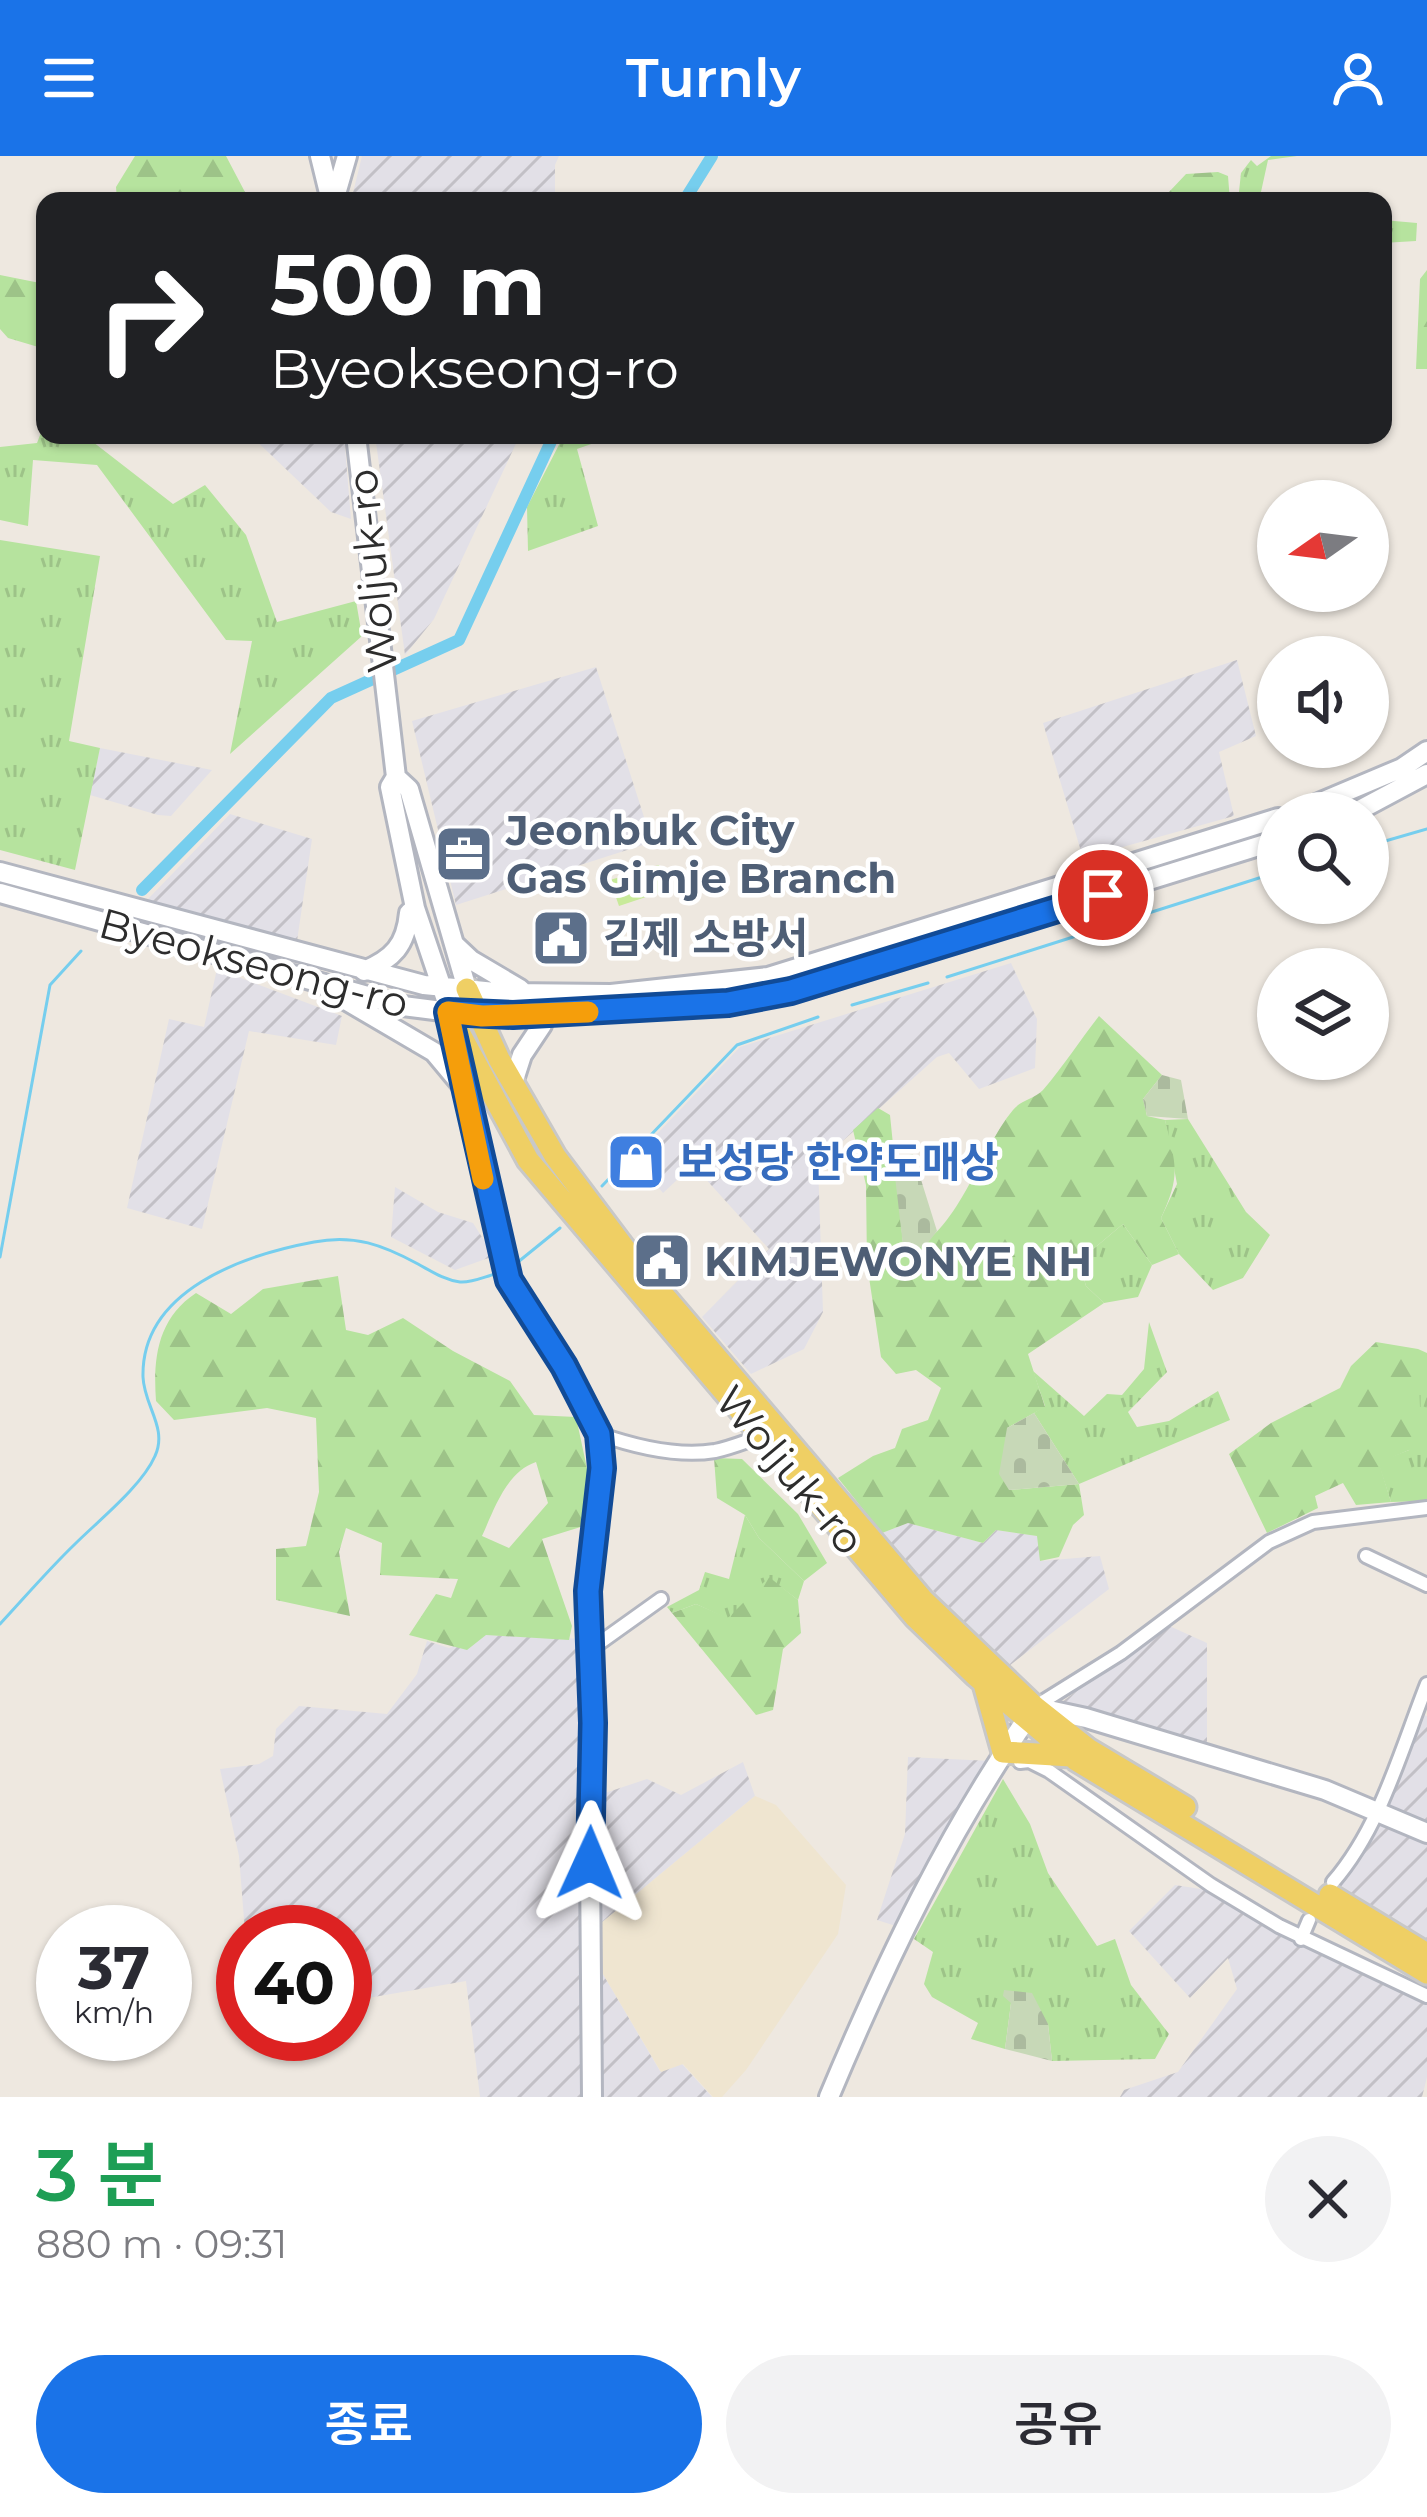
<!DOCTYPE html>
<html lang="ko">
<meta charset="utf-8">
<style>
body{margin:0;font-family:Montserrat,"Noto Sans KR",sans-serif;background:#f2f2f3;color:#2b2b33;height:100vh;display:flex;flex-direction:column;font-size:45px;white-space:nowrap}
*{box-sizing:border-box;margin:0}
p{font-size:39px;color:#7c7c81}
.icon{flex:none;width:66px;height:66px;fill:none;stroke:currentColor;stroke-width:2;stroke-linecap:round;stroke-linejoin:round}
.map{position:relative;height:1941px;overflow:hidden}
.drawer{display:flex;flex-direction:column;background:#fff;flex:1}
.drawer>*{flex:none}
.top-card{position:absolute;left:36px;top:36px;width:1356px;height:252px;border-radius:24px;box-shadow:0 3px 9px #0004;background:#202124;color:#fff;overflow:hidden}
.needle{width:78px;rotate:256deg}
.tools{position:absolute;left:1257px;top:324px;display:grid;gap:24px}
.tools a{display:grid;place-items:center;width:132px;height:132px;border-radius:50%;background:#fff;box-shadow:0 3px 9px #0004;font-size:60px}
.speed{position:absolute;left:36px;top:1749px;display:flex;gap:24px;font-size:60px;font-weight:700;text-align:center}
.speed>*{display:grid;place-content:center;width:156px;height:156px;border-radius:50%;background:#fff;box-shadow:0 3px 9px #0004;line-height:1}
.speed small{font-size:30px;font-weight:400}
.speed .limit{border:18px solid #d22;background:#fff;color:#111}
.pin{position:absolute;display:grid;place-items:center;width:102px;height:102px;color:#fff;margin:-51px;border:6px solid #fff;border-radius:50%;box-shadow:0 3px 12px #0007}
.me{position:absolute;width:132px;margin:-66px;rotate:1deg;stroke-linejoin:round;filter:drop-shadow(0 0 9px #0008)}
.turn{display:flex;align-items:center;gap:42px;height:252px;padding:0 36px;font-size:54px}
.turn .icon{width:156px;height:156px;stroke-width:2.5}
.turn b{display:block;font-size:84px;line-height:102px}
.round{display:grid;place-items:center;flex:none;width:126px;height:126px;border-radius:63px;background:#f2f2f3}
.overview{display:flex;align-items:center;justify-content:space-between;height:204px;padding:0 36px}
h1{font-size:72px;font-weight:600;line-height:90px;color:#1e9e55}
.action{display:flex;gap:24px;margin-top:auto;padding:24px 36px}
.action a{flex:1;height:138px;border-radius:72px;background:#1a73e8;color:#fff;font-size:48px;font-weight:600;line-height:138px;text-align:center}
.action a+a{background:#f2f2f3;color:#2b2b33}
header{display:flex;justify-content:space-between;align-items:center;height:156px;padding:0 36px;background:#1a73e8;color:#fff;font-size:54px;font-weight:600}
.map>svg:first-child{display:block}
.industrial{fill:url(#industrial-furrows)}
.education{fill:#efe5d0}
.grass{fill:url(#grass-tufts)}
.forest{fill:url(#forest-firs);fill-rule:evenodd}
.cemetery{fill:url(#cemetery-stones)}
.pitch{fill:#c8ea9a}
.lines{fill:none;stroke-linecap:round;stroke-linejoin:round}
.stream{stroke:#76ceee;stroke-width:3}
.canal{stroke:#76ceee;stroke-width:12}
.street-casing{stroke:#b3b6c0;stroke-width:18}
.secondary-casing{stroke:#b3b6c0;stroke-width:24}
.primary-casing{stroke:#c8c8c8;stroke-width:27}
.street{stroke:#fff;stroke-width:12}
.secondary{stroke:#fff;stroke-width:18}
.primary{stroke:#efcf64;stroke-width:21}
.route-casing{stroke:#114b97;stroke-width:30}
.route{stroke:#1a73e8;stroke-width:21}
.slow{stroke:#f59e0b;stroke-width:21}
.labels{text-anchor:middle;stroke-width:9;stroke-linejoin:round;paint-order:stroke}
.street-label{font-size:42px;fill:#2d2d2d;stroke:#fff}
.service-label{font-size:42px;font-weight:bold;fill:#4e5e75;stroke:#fff;text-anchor:start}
.shop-label{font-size:42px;font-weight:bold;fill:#366cbe;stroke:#fff;text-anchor:start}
</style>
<header><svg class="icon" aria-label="menu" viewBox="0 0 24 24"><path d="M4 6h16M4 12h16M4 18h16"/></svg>Turnly<svg class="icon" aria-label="person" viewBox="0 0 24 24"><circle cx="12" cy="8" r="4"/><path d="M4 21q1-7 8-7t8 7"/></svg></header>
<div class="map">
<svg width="1427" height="1941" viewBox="0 0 1427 1941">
<defs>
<pattern id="industrial-furrows" width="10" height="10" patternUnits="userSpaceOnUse" patternTransform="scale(3)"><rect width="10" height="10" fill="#e2e0e7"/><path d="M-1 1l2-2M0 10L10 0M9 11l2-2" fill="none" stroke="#c2c0c6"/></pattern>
<pattern id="grass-tufts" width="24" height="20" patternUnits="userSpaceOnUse" patternTransform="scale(3)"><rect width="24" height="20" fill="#b6e39e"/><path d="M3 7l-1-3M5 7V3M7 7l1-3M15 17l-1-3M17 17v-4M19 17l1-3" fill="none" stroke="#9dc388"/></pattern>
<pattern id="forest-firs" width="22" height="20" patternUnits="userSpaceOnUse" patternTransform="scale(3)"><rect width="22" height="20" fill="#b6e39e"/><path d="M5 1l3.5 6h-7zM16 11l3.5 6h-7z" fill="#9dc388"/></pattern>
<pattern id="cemetery-stones" width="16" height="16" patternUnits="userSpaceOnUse" patternTransform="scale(3)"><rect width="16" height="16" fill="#c7d8b7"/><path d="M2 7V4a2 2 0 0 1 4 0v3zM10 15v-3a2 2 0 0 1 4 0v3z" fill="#abba9e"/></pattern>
</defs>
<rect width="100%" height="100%" fill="#eee8e0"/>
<!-- industrial -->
<path class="industrial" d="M362,0H559L555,9V45H351Z
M250,279H344L351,363L331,356Z
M375,279H520L434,463L405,499Z
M1237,504L1256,580L1219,596L1234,660L1083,702L1043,567Z
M596,511L652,686L456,749L412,565Z
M100,592L212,614L171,660L158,659L90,639Z
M230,658L312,683L297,785L165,752L148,743Z
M1011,807L1037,863L1035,912L979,933L949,897L937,901L818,1007L823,1156L804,1193L751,1218L702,1161L769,1093L693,1009L663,1037L634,1002L740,891Z
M217,813L342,860L336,889L249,875L202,1073L127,1052L169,863L204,871Z
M395,1031L438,1056L473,1067L494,1100L455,1114L391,1081Z
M908,1367L983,1387L996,1374L1038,1380L1041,1405L1100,1400L1109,1433L1009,1510L918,1420L882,1377Z
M1165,1468L1207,1487V1589L1062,1546Z
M486,1479L586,1483L584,1941H480L466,1825L345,1846V1776H245L239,1700L220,1613L259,1608L273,1600L276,1573L299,1550L387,1558L417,1518L427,1485L449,1492Z
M1423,1559L1427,1560V1788L1338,1732L1385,1651Z
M908,1601L991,1605L899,1771L877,1764L905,1678Z
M743,1606L755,1640L600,1768L599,1639L647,1623L681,1639Z
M1175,1729L1207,1734L1257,1763L1427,1847V1921L1422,1941H1120L1124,1934L1178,1916L1237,1833L1228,1802L1190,1842L1129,1775Z
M600,1813L660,1915L682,1908L712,1941H602Z"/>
<!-- education -->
<path class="education" d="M755,1640L776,1649L846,1729L838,1778L746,1914L722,1941H713L683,1908L661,1916L600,1813V1768Z"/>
<!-- grass -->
<path class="grass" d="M1271,0H1297L1268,4L1259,45H1238L1241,17L1251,4L1257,10Z
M1383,64L1417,67L1416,85L1383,87Z
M45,266V279H84L173,348L205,329L246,379L277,466L356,445L362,480L230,598L252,485L226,484L97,309L33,304L28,370L0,364V291L37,287Z
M564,279H617L577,293L598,370L528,395L527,351Z
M0,384L100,400L69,585L100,592L75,714L0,694Z
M1188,963L1246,1056L1270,1079L1243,1122L1213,1134L1179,1098L1161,1062L1177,1028L1165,964Z
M1123,1068L1152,1109L1138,1141L1104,1147L1086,1130L1079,1105Z
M1149,1166L1167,1216L1128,1256L1137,1271L1169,1265L1218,1235L1230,1264L1079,1328L1034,1257L1045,1250L1033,1215L1084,1260L1107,1238L1122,1239L1144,1213Z
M1418,1193L1427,1197V1345L1391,1346L1378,1306L1409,1294Z
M745,1359L759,1382L804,1425L798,1444L769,1422L728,1463L696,1448L672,1457L667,1451L699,1434L705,1416L729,1423Z
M1003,1623L1030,1668L1048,1717L1097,1790L1115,1783L1131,1829L1169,1878L1155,1903L1052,1905L1048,1868L1011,1847L1005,1893L971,1883L978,1867L932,1841L924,1828L933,1796L914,1783Z"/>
<!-- forest -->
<path class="forest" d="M135,0H226L246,38L228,45H117L116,31Z
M1218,16L1228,20L1230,45H1144L1169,36L1186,18Z
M1427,114V213H1416L1420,123Z
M0,119L45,128V193L8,182L0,173Z
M1099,860L1162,919L1143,943L1147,960L1165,964C1176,1009 1181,1019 1161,1062L1179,1098L1152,1109L1123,1068L1079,1105L1086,1130L1104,1147L1028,1198L1045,1251L1007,1272L1009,1334L1079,1328L1084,1359L1073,1369L1059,1401L1040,1405L1037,1380L996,1374L983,1387L908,1367L882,1377L838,1322L873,1300L895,1292L902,1273L928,1264L941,1232L916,1214L896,1218L881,1201L867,1108L866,1029L853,974L878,952L890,959L904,1097C958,1081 979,994 1013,954C1021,944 1034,943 1043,934C1063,911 1080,884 1099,860Z
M338,1120L346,1174L368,1179L403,1162L453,1195L510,1225L534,1259L576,1261L588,1317L587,1369L542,1383L572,1470L569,1484L486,1479L467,1494L409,1479L436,1438L451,1442L458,1423L380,1419L382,1387L346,1372L339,1396L350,1460L276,1444V1393L306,1390L319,1336L316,1262L267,1252L174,1264L156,1245C153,1203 157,1163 196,1137L231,1158L263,1133ZM536,1306L548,1347L509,1392L482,1380C494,1354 506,1316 536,1306Z
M1376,1186L1418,1193L1421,1281L1409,1294L1379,1307L1391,1346L1356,1349L1343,1327L1315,1340L1318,1352L1267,1377L1229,1298L1271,1267L1340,1232L1351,1210Z
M714,1302L742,1303L798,1358L827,1407L804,1425L759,1382L745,1359L717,1342Z
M769,1421L798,1444L801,1477L783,1493L773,1554L756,1559L672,1457L696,1448L728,1462Z"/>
<!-- cemetery -->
<path class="cemetery" d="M1162,919L1181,924L1188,963L1147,960L1143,943Z
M913,998L937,1075L927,1088L904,1098L893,1003Z
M1034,1257L1079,1328L1009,1334L999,1318L1007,1272Z
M1004,1834L1032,1837L1048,1868L1052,1905L1005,1893L1011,1847L1003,1840Z"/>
<!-- pitch -->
<path class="pitch" d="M659,709L667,734L619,750L610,724Z"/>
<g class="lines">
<!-- stream -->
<path class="stream" d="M1368,690L1427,673
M947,821L1278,716
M852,849L928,827
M602,1030L737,889L818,861
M0,1101L50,829L81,795
M518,1106L560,1072
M0,1468C25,1441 49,1413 75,1388C98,1365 142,1330 155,1300C168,1272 144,1250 143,1221C141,1134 244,1099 314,1086C354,1078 383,1089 418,1108C431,1115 444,1124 460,1126C471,1127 484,1121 495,1118"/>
<!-- canal -->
<path class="canal" d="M684,45L712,0
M142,734L331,542L459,484L554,279"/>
<defs>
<path id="street" d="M599,1278C633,1290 678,1301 715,1295C730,1292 747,1285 762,1280
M1366,1400L1427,1429
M591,1493L661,1443
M1036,1550L1121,1497L1269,1386L1313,1366L1427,1352
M1020,1606L1029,1605L1049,1615L1211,1729L1279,1770L1427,1840
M1333,1726C1380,1672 1401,1594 1427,1528
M1301,1783L1309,1764"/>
<path id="secondary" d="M320,0L331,45
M334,45L347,0
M356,279L396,621L390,631L415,752L446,844L501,1100L518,1141L555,1194L599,1278L602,1312L588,1435L593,1567L590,1707L592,1941
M396,621L409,633L467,833
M1295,657L1402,612L1427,595
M1354,657L1427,618
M0,716L424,829L505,837L611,838L768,821L1278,662
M0,737L403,850L481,860L570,857L728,847L791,835L1278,684
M454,788L471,804L520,833
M364,815C393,803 406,789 409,757L415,752
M342,842L434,896L459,926
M513,927L522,899L542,869L545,858
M829,1941C886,1805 950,1671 1035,1551L1086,1562L1325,1634L1427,1677"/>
<path id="primary" d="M467,833L499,903L555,1000L631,1101L923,1444L1035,1551L1088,1593L1185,1651
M448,856L528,1004L915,1461L976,1520L1076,1604L1427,1817
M984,1528L1003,1596L1071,1600
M1330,1739L1427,1798"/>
</defs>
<!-- street casing -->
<use href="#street" class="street-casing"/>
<!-- secondary casing -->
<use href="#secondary" class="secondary-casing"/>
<!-- primary casing -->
<use href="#primary" class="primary-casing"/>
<!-- street -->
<use href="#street" class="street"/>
<!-- secondary -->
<use href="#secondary" class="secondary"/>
<!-- primary -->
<use href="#primary" class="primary"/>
</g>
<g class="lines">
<defs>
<path id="route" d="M590,1707L593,1567L588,1435L602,1312L599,1278L564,1210L509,1124L448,856L513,859L728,847L791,835L1103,739"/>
</defs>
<!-- route casing -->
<use href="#route" class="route-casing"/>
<!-- route -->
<use href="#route" class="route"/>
<!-- slow -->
<path class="slow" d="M483,1023L448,856L482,860L588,856"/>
</g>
<!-- icons -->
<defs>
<symbol id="office-square" viewBox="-11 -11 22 22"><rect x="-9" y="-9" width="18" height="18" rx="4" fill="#5c6f8a" stroke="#fff"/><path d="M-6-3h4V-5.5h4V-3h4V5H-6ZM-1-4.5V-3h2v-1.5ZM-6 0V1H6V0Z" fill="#fff"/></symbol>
<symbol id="civic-square" viewBox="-11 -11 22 22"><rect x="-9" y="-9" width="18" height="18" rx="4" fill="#5c6f8a" stroke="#fff"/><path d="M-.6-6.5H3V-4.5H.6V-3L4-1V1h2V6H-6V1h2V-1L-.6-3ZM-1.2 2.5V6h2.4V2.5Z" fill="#fff"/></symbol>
<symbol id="shop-square" viewBox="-11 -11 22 22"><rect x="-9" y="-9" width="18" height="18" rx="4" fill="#3f7fe0" stroke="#fff"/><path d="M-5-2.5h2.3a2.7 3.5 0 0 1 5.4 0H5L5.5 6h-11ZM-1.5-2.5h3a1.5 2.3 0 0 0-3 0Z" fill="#fff"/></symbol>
</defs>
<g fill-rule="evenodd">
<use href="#office-square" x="431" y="665" width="66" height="66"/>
<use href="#civic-square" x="528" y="749" width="66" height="66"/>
<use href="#shop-square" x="603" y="973" width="66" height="66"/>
<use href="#civic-square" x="629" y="1072" width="66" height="66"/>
</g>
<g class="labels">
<!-- street labels -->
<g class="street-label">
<text transform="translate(372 415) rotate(-96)" y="15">Woljuk-ro</text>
<text transform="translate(254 807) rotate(15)" y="15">Byeokseong-ro</text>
<text transform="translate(790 1314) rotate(50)" y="15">Woljuk-ro</text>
</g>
<!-- service labels -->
<g class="service-label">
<text x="506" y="689">Jeonbuk City<tspan x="506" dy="48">Gas Gimje Branch</tspan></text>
<text x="603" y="797">김제 소방서</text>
<text x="704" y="1120">KIMJEWONYE NH</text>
</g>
<!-- shop labels -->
<g class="shop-label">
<text x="678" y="1021">보성당 한약도매상</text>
</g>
</g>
</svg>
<div class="tools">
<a><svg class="needle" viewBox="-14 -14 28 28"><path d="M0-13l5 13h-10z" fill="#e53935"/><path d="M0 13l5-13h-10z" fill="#7c7c81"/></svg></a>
<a><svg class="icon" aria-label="sound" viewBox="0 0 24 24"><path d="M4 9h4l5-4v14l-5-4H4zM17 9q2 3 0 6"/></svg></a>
<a><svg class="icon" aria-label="search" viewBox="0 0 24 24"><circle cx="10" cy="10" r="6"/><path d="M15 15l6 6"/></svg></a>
<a><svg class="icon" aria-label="layers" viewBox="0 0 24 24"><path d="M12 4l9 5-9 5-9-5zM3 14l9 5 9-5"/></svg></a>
</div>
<div class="speed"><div>37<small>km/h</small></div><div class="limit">40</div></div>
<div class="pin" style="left:1103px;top:739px;background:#d93025"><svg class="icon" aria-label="arrive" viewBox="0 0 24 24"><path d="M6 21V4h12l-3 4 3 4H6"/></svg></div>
<svg class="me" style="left:590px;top:1707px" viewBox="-20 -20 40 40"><path d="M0-17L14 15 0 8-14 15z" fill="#1a73e8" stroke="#fff" stroke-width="4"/></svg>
<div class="top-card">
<div class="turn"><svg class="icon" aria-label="right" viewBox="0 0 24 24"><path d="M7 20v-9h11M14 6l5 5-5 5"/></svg><div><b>500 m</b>Byeokseong-ro</div></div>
</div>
</div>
<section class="drawer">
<div class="overview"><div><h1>3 분</h1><p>880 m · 09:31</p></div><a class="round"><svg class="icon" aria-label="close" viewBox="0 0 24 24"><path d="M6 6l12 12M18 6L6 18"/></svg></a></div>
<div class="action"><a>종료</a><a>공유</a></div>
</section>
